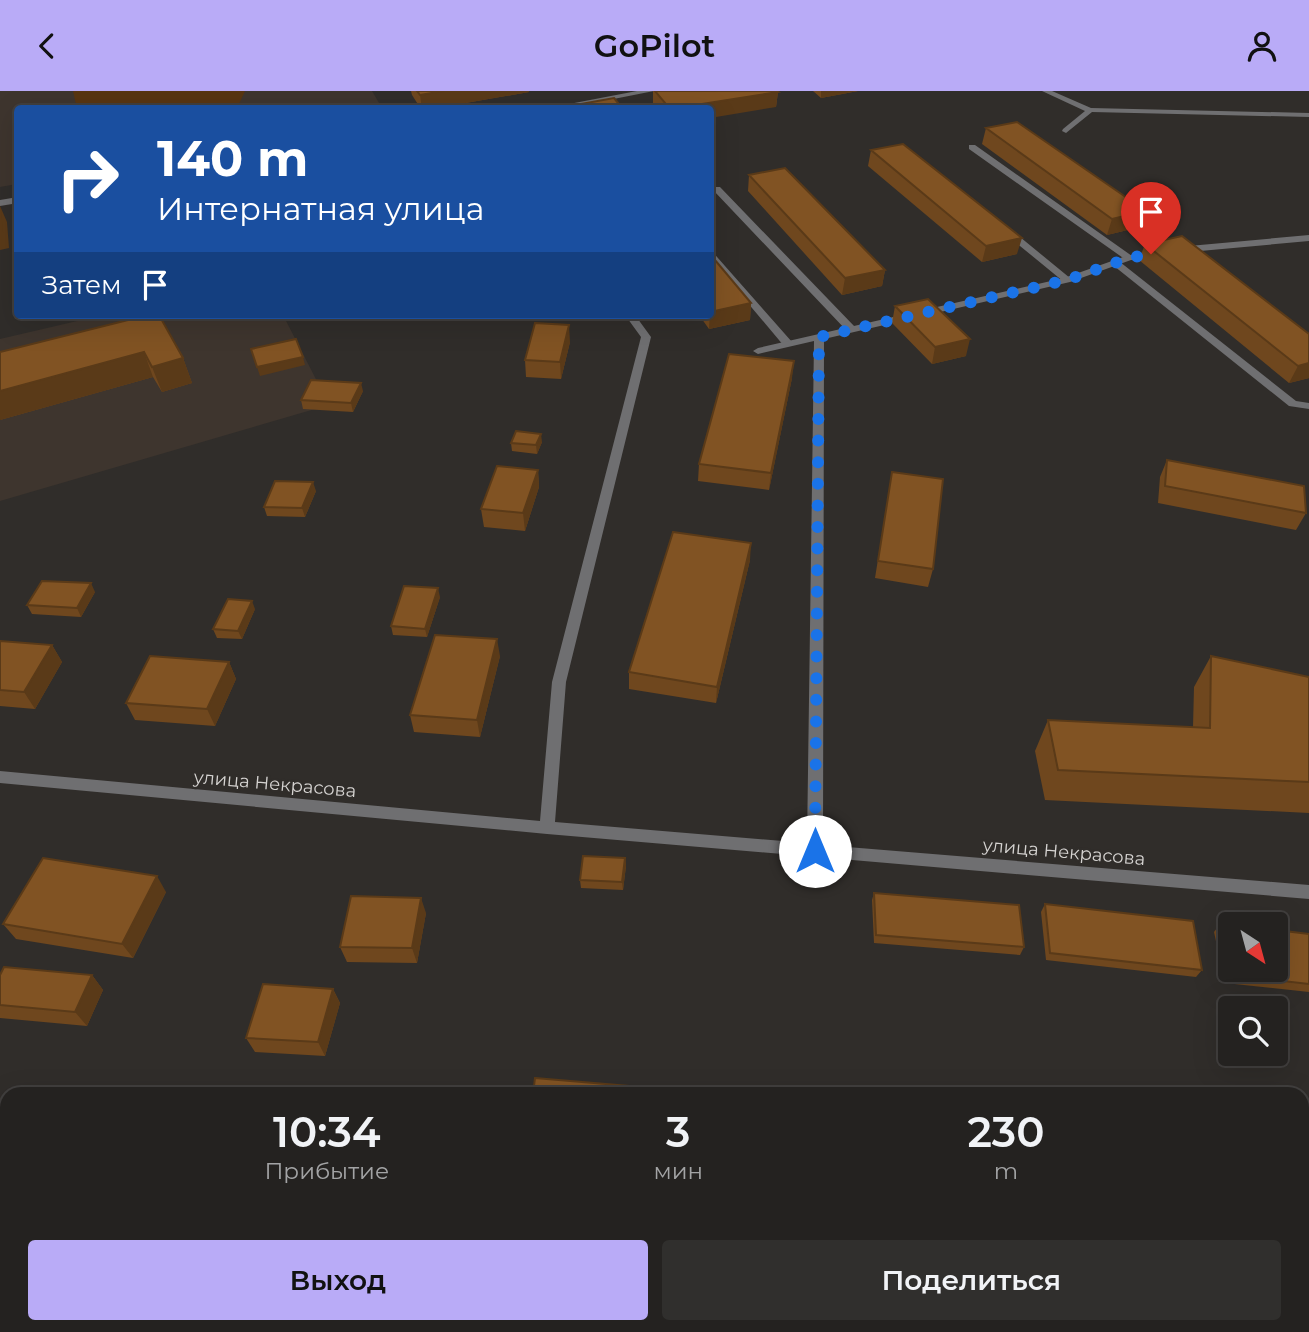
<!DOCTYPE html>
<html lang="ru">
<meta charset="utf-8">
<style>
body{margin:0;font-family:Montserrat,sans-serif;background:#302f2d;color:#f1f3f6;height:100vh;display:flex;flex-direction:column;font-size:26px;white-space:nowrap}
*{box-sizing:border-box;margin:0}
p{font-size:23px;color:#a3a4a5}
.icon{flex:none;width:38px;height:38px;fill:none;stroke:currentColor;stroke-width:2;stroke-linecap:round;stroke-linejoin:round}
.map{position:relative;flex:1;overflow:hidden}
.side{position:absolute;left:0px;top:996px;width:1309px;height:247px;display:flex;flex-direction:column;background:#242220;border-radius:21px 21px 0 0;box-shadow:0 7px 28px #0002,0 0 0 2px #413f3e}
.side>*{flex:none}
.banner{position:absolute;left:14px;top:14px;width:700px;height:214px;border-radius:7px;box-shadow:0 7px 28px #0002,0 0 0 2px #413f3e;background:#1a4fa0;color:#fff;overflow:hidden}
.needle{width:46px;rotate:144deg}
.fabs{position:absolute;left:1218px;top:821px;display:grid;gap:14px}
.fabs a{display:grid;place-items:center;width:70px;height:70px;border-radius:7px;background:#242220;box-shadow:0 7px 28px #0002,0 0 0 2px #413f3e;font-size:35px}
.pin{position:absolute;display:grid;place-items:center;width:60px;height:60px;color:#fff;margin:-72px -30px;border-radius:50% 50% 50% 0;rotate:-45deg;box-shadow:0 0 7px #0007}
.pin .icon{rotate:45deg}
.me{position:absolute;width:77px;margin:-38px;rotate:0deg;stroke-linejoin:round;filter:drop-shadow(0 0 5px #0008)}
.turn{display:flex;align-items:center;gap:24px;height:147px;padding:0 28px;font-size:32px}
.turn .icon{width:91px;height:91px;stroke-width:2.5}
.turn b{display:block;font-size:49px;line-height:60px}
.then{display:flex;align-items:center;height:66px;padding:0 28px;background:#0003;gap:14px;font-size:26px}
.eta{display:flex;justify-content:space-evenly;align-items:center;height:119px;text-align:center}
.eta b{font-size:42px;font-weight:600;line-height:49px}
.button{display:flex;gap:14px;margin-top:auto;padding:14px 28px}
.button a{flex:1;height:80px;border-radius:7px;background:#b9abf7;color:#111;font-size:28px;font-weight:600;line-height:80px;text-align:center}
.button a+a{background:#302f2d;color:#f1f3f6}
header{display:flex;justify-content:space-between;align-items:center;height:91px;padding:0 28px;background:#b9abf7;color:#111;font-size:32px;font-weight:600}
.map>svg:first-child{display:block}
.built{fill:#3e352e}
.green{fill:#583511}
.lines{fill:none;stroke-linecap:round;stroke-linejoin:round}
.lane{fill:#6f6f71;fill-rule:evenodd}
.street{fill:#6f6f71;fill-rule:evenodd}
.wall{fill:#6f471e}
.shaded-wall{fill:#5a3a18}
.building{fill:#815323;stroke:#5a3a18;stroke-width:2}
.route{stroke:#1a73e8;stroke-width:12;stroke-dasharray:0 21.6}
.labels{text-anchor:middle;stroke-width:5;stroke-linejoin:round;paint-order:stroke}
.street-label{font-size:18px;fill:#d5d3d1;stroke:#302d2a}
</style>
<header><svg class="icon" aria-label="back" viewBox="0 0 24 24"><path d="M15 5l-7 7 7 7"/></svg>GoPilot<svg class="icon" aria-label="person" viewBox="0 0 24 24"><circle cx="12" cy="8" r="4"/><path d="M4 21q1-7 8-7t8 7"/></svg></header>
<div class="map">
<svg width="1309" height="1241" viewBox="0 0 1309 1241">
<rect width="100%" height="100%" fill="#302d2a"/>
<!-- built -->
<path class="built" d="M0,0H372L382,17L18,18L17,93L0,96Z
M103,224H283L321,298L315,318L0,410V248Z"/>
<!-- green -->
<path class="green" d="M73,0H245L238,15L234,17L77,18Z"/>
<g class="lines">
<!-- lane -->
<path class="lane" d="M1042,0H1052L1091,17L1309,22V26L1092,21L1066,42L1062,40L1063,38L1085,20Z
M969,54H975L1132,165V169H1126L969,58Z
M714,96H720L855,236V240H847L714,100Z
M1003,137H1009L1070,187V191H1064L1003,141Z
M710,158L792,251V255H784L710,167Z
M1114,171H1120L1296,310L1309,312V318L1289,315L1114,175Z"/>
<!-- street -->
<path class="street" d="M637,0H654L563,18H543Z
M18,106V112L0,115V109Z
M1309,144V150L1178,162L1173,159L1178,156Z
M1158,159L1163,162L1161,164L1131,169L1070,191L824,248L823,754L1309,794V808L547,743L0,692V680L540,730L552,591L641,246L625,224H635L651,246L566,591L555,731L807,752L814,250L758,263L753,260L758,257L1064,187L1126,165Z"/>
</g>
<!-- wall -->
<path class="wall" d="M411,0H529V1L431,18H421L412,4Z
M653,0H776L778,1L776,16L657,18L653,12Z
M813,0H858L821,7Z
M986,37L1146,120L1140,136L1107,144L982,53Z
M871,59L1017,163L982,171L868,75Z
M749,84L885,179L882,195L842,204L748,100Z
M1145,153L1309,243V287L1289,292L1139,169Z
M751,212L750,229L709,238L699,224H710Z
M895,215L966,265L932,273L892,232Z
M148,224L183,267L192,292L162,301L153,286L0,329Z
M570,251L561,288L526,286L525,269Z
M792,287L769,399L698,390L699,373Z
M363,300L353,321L303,318L301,309Z
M542,351L537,363L512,360L511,352Z
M1167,369L1306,422L1296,439L1158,412L1160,386Z
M538,379L539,396L525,440L484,436L481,418Z
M892,381L933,478L928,496L875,487Z
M316,400L305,426L267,425L264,416Z
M750,469L716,612L629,598V581Z
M95,501L81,526L32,523L27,514Z
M440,506L427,546L393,544L391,535Z
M255,518L242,548L217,547L213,538Z
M0,550L52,554L62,571L35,618L0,615Z
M500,565L480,646L414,641L410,624Z
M1211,565L1309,586V722L1045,709L1035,660L1048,629L1193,636L1194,596Z
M229,571L236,588L215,635L135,629L126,612Z
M625,767L626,775L623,799L581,797L580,789Z
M166,801L133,867L16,848L3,833Z
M874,802L1024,856L1020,864L874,852L872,809Z
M1045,813L1202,879L1196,886L1046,869L1041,821Z
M426,822L417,872L347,871L340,856Z
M1220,833L1309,843V901L1225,892L1214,841Z
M0,884H92L103,899L87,935L0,927Z
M333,898L340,912L325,965L255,961L246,947Z
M0,1044L7,1045V1087L0,1086Z
M956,1236H1118L1119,1241H956Z"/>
<!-- shaded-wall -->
<path class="shaded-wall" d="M443,0H529V1L431,18H422L420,4Z
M821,0H858L821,7Z
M778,1L776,16L710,27V18H673Z
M0,115L7,131L9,157L0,159Z
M1146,120L1140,136L1107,144L1112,128Z
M1022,147L1017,163L982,171L986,155Z
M885,179L882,195L842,204L845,187Z
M751,212L750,229L709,238L710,221Z
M569,234L570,251L561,288L560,271Z
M970,248L966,265L932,273L935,256Z
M144,261L153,286L0,329V300Z
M303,266L305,274L260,285L257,276Z
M183,267L192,292L162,301L152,276Z
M794,270L792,287L769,399L771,382Z
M1309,272V287L1289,292L1298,275Z
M361,292L363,300L353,321L351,312Z
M541,343L542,351L537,363L536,354Z
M538,379L539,396L525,440L523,422Z
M313,391L316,400L305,426L302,417Z
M751,452L750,469L716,612L717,596Z
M91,492L95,501L81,526L77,517Z
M438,497L440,506L427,546L425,538Z
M252,510L255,518L242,548L238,540Z
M497,548L500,565L480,646L477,629Z
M52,554L62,571L35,618L24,601Z
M229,571L236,588L215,635L207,618Z
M625,767L626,775L623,799L622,791Z
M157,785L166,801L133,867L122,853Z
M421,807L426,822L417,872L412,857Z
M92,884L103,899L87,935L75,921Z
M333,898L340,912L325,965L318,951Z
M306,1236H317L315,1241H304Z"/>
<!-- building -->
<path class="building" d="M417,0H443L420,4Z
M655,0H776L778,1L670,18Z
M614,7L623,18H553Z
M1017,31L1146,120L1112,128L986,37Z
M903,53L1022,147L986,155L871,59Z
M785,77L885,179L845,187L749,84Z
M0,118L2,141H0Z
M1182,145L1309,243V272L1298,275L1145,153Z
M710,163L751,212L710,221Z
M928,208L970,248L935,256L895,215Z
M148,224H159L183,267L152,276L144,261L0,300V261Z
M535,232L569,234L560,271L525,269Z
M296,248L303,266L257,276L251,258Z
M729,263L794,270L771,382L699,373Z
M311,289L361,292L351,312L301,309Z
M516,340L541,343L536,354L511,352Z
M1167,369L1304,395L1306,422L1165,395Z
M497,375L538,379L523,422L481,418Z
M892,381L943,388L933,478L878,470Z
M275,390L313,391L302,417L264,416Z
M673,441L751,452L717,596L629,581Z
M42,490L91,492L77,517L27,514Z
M404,495L438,497L425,538L391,535Z
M228,508L252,510L238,540L213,538Z
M435,544L497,548L477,629L410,624Z
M0,550L52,554L24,601L0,599Z
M150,565L229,571L207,618L126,612Z
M1211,565L1309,586V691L1058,679L1048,629L1210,637Z
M583,765L625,767L622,791L580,789Z
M43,767L157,785L122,853L3,833Z
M874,802L1019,814L1024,856L876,844Z
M351,805L421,807L412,857L340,856Z
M1045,813L1193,830L1202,879L1050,862Z
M1220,833L1230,834V878H1276V839L1309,843V893L1231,884Z
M4,876L92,884L75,921L0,914V884Z
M263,893L333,898L318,951L246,947Z
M535,987L676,999V1003H533Z
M0,1044L7,1045V1082L0,1081Z
M214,1236H306L304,1241H212Z
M494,1236H657L656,1241H493Z
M964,1236H1118L1119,1241H965Z"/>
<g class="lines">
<!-- route -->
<path class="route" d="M815,760L819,246L1067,189L1129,167L1151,163"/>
</g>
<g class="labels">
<!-- street labels -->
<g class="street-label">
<text transform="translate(275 693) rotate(5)" y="6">улица Некрасова</text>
<text transform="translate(1064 761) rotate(5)" y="6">улица Некрасова</text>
</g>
</g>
</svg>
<div class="fabs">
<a><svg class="needle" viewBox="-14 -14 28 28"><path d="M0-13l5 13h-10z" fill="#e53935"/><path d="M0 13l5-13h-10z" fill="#a3a4a5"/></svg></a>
<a><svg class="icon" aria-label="search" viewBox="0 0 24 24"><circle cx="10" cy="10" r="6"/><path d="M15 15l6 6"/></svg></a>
</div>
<div class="pin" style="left:1151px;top:163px;background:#d93025"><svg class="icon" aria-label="arrive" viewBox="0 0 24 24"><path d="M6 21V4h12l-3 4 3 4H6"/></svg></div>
<svg class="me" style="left:815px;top:760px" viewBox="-20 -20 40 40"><circle r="19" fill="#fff"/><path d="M0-13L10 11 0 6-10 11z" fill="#1a73e8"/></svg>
<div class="banner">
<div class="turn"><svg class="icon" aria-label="right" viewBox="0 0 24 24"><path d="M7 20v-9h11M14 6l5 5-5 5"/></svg><div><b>140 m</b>Интернатная улица</div></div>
<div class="then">Затем<svg class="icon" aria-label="arrive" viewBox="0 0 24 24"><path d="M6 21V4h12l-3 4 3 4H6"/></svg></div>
</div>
<section class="side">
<div class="eta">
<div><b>10:34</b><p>Прибытие</p></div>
<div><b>3</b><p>мин</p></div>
<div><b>230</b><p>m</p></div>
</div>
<div class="button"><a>Выход</a><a>Поделиться</a></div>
</section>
</div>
